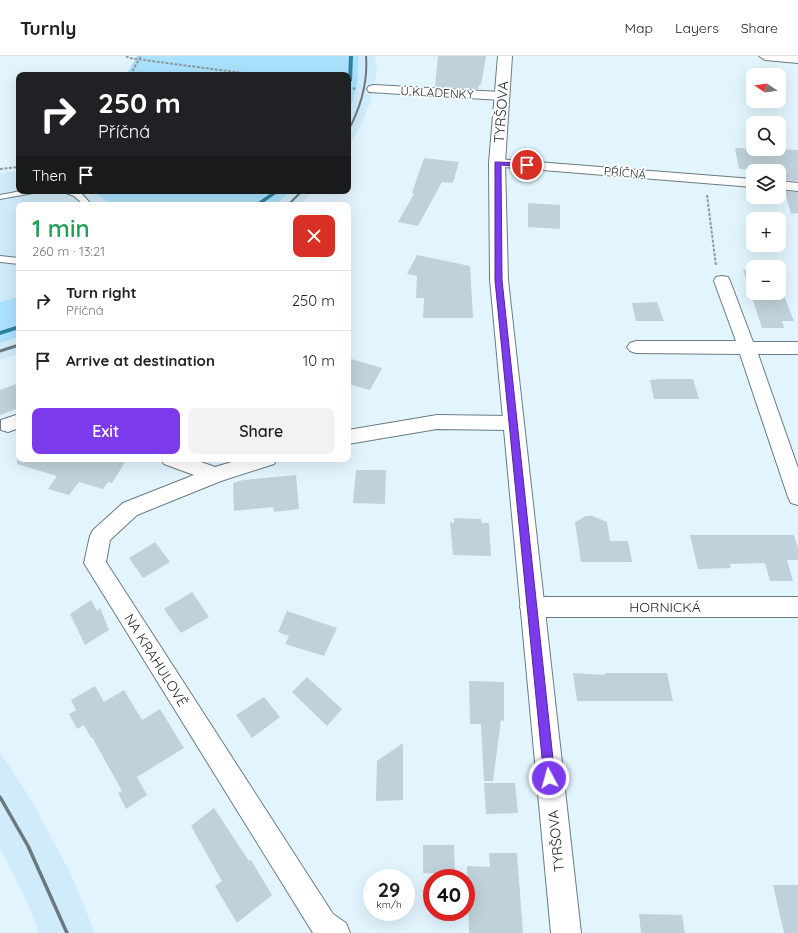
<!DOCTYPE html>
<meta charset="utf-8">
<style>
body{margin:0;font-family:Quicksand,sans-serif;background:#f2f2f2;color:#222;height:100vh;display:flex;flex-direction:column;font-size:15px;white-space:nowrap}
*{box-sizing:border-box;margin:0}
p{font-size:13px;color:#767676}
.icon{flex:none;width:22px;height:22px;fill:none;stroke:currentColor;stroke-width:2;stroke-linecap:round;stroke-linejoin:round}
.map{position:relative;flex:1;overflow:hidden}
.drawer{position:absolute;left:16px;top:146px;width:335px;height:260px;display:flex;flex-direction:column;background:#fff;border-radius:8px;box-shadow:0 4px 16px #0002}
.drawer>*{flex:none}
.guide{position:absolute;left:16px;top:16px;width:335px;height:122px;border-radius:8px;box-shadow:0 4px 16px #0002;background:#202124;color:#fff;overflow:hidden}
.needle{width:26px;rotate:283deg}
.tools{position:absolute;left:746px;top:12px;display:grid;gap:8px}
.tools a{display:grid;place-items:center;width:40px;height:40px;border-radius:8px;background:#fff;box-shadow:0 4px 16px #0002;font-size:20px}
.speed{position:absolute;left:363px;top:813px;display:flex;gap:8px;font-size:20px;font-weight:700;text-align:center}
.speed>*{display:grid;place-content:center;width:52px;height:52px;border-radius:50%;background:#fff;box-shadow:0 4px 16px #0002;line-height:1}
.speed small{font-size:10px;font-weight:400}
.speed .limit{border:6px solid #d22;background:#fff;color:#111}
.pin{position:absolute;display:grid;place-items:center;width:34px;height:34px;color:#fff;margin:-17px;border:2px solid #fff;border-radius:50%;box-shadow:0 1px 4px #0007}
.me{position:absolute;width:44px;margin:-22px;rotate:354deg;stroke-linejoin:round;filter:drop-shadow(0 0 3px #0008)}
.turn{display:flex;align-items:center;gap:14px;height:84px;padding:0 16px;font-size:18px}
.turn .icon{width:52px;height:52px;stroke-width:2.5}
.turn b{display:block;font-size:28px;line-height:34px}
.then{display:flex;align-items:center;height:38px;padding:0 16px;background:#0003;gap:8px;font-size:15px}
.round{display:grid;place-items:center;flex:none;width:42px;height:42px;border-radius:8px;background:#f2f2f2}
.headline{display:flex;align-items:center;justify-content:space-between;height:68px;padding:0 16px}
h1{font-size:24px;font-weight:600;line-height:30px;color:#1e9e55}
.cta{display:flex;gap:8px;margin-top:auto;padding:8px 16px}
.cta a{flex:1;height:46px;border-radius:8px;background:#7c3aed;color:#fff;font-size:16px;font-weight:600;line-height:46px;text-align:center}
.cta a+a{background:#f2f2f2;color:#222}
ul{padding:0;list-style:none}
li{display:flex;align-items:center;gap:12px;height:60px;padding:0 16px;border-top:1px solid #e0e0e0}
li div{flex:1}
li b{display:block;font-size:15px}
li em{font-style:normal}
header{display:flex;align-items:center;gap:24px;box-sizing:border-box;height:56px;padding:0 20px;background:#fff;border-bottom:1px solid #e0e0e0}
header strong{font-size:19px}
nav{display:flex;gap:22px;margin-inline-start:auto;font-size:14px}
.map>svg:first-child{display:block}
.built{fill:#d0ebf9}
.green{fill:#aae2fd}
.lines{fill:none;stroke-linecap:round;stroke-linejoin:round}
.stream{fill:#3280a0;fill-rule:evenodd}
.building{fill:#bfd1da}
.service-casing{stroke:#6a7b84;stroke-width:2}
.minor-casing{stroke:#6a7b84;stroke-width:2}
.tertiary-casing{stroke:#6a7b84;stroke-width:2}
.path{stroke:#8c9aa1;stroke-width:2;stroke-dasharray:3 1.5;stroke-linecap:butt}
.service{fill:#fff;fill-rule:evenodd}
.minor{fill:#fff;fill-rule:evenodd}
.tertiary{fill:#fff;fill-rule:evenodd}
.rail-far2{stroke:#6c787f;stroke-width:2}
.rail-far1{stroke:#6c787f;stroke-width:3}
.rail{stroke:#6c787f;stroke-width:3.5}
.route{fill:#7c3aed;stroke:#51269a}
.labels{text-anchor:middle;stroke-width:3.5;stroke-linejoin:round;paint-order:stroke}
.far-street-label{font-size:12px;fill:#192024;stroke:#fff}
.street-label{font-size:14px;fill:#192024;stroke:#fff}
</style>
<header>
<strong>Turnly</strong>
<nav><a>Map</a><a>Layers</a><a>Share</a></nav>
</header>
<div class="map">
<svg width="798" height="877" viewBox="0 0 798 877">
<rect width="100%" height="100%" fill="#e2f5ff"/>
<!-- built -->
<path class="built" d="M358,0H375L377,14L370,47L363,65L348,93V56L356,32L359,14Z
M19,116V135H93L111,149H19V241L0,246V117Z
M291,135H314L299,149H276Z
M19,281V298L0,304V287Z
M0,696L30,742L70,816L95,877H39L27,846L0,792Z"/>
<!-- green -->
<path class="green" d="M137,0H358C360,20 356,38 348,56V19H126Z
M93,135H291L276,149H111Z
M19,241V281L0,287V246Z"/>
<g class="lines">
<!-- stream -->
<path class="stream" d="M349,0H353L352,25L350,26L348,25Z
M274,135H280L260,149H254Z
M19,269V273L0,279V275Z"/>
</g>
<!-- building -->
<path class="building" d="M438,0H486L481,29H479L478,33L435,31Z
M735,92L798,94V125L783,124L779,115L739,113Z
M424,102L459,106L453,127L442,126L418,170L398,166L414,138L412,137Z
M785,135L798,136V157L791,158Z
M528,147L560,149V173L528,171Z
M417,199L470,210L473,262H423L424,242H416L417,220L407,218Z
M743,214H753V237H779V220L784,232H781L794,265H782L784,272H762Z
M657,246L664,265H636L632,247Z
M348,302L382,312L370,334L348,328Z
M661,323H693L699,343H654L650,324Z
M19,327V352L0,359V334Z
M17,403H127L112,427L108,426L103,433L79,426L69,439L48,433L57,420L17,408Z
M356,414H386L385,448L353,447Z
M296,419L299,453L274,456L273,451L234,455L233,427L243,424Z
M586,460H593L607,466L610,485H628L632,506H581L575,466Z
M454,462L481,463L482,467H489L491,500L453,499L450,466L454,467Z
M690,479H794L798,492V504H787L793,525H770L765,507L730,508L731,512L698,513Z
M155,486L170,506L143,522L129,502Z
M192,536L209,561L181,577L164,553Z
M91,544L97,555L100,552L109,574L85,589L70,558Z
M287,555L337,572L324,600L285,588L289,580L278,576Z
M573,617L605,619V617H667L673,645H577Z
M307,621L342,653L327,670L292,636Z
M469,625L504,626V665L501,664L493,725H484L481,668H470Z
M95,630L104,646L124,634L142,664L160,653L184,692L137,721L147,739L126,753L118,737L122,735L92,681L91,682L84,669L77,673L69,658L76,654L71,644Z
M264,641L280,661L252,682L236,659Z
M403,687V744L376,745L377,705Z
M484,727H515L518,757L486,758Z
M214,752L249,805L251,804L272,839L237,867L215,830L222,825L191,770Z
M423,789H454L455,818L423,817Z
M489,797H517L523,877H469L467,810L490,811Z
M773,829H798V877H784Z
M639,858L682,859L685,877H641Z"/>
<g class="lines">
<defs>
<path id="service" d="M21,135H37L33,137L0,143V139Z
M61,135L80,136L92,149H84L74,140Z
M0,200L19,202V208L0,206Z"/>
<path id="minor" d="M759,0H798V7L765,4Z
M374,29L501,36L506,37L508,40L506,43L501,44L369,36L367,33L369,30Z
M497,103L753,123V131L492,110L490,107L492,104Z
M779,125L798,127V135L779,133Z
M722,220L728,221L730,225L753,286H798V298H758L798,412V449L791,447L788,441L740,298L636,297L630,295L627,291L630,287L636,285H736L714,225L716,221Z
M19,358V372L8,376L1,374V364Z
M437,359L512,360L519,362L521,367L519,372L512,374L437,373L348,388V374Z
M161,403H193L215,411L242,403H277L274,408L221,425L137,459L110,484L106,506L333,858L346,867L350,877H313L84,507L90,480L93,474L123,447L194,419L164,408Z
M531,541H798V561H531L523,558L520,551L523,544Z"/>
<path id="tertiary" d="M498,0H512L505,107L508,224L581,877H551L490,224L489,107Z"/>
</defs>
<!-- service casing -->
<use href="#service" class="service-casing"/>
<!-- minor casing -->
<use href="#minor" class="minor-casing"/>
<!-- tertiary casing -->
<use href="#tertiary" class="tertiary-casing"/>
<!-- path -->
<path class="path" d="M126,0L129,2L258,19
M130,19L141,0
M348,32L357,33
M0,113L19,111
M707,139L716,210"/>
<!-- service -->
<use href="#service" class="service"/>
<!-- minor -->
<use href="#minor" class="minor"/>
<!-- tertiary -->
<use href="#tertiary" class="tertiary"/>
<!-- rail-far2 -->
<path class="rail-far2" d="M348,75C361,51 368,27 366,0
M288,149L302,135"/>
<!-- rail-far1 -->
<path class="rail-far1" d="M0,295L19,289"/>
<!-- rail -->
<path class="rail" d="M0,741L28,790L67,877"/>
</g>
<!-- route -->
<path class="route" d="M495,106L527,107L530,109L527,111L501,109L502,224L555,722L553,726L549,727L545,726L544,722L495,224Z"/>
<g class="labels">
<!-- far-street labels -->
<g class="far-street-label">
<text transform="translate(437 37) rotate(3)" y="4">U KLADENKY</text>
<text transform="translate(625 117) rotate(5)" y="4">PŘÍČNÁ</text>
</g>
<!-- street labels -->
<g class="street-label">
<text transform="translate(501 56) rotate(-86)" y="5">TYRŠOVA</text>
<text x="665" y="556">HORNICKÁ</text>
<text transform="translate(156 604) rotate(58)" y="5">NA KRAHULOVĚ</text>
<text transform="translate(556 785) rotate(-96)" y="5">TYRŠOVA</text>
</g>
</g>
</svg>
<div class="tools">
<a><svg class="needle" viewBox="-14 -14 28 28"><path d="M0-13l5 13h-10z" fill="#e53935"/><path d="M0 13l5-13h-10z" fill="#767676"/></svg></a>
<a><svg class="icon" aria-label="search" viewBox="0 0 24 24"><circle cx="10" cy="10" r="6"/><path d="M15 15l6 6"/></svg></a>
<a><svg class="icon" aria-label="layers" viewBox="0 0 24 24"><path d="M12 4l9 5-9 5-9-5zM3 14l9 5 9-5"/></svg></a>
<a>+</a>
<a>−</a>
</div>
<div class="speed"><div>29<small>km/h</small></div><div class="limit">40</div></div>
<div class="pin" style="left:527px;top:109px;background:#d93025"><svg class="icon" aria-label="arrive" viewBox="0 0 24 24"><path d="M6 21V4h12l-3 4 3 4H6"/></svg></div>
<svg class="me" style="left:549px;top:722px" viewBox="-20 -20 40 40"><circle r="17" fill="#7c3aed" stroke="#fff" stroke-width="3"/><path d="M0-11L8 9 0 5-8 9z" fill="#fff"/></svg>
<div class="guide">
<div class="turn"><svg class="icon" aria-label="right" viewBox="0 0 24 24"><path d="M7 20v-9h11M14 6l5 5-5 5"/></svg><div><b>250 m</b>Příčná</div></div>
<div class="then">Then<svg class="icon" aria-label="arrive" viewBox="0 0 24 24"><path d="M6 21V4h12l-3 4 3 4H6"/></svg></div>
</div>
<section class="drawer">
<div class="headline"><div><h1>1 min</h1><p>260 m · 13:21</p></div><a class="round" style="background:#d93025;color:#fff"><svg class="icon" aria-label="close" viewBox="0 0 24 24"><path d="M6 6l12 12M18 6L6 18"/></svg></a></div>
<ul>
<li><svg class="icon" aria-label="right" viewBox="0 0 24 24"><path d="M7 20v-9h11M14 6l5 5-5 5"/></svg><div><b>Turn right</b><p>Příčná</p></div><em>250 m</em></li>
<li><svg class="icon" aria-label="arrive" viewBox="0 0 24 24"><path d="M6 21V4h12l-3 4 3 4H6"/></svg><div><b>Arrive at destination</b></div><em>10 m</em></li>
</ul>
<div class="cta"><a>Exit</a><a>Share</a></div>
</section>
</div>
